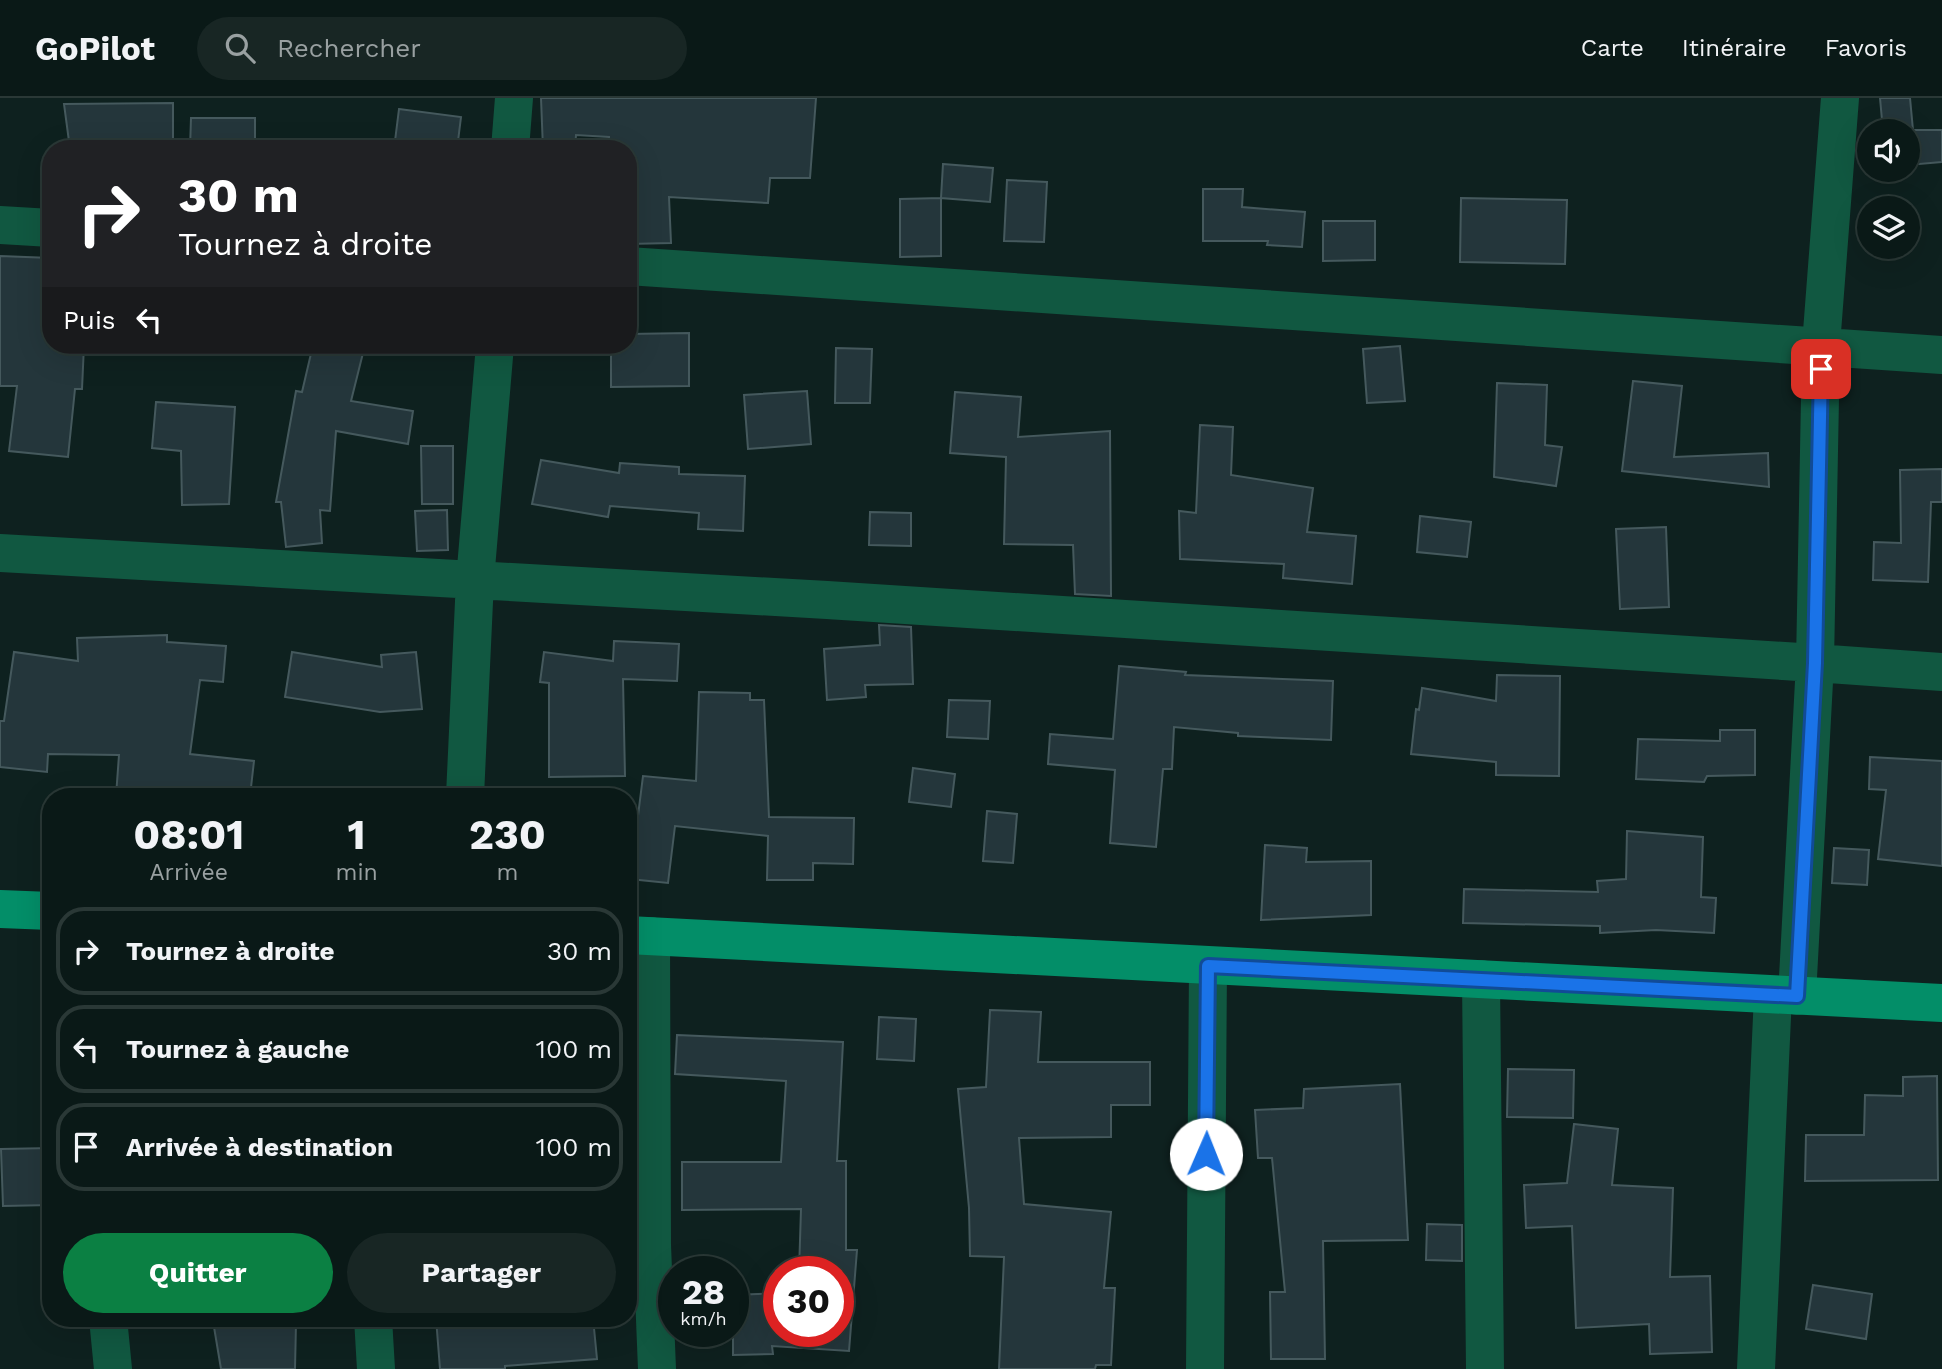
<!DOCTYPE html>
<html lang="fr">
<meta charset="utf-8">
<style>
body{margin:0;font-family:"Work Sans",sans-serif;background:#182624;color:#f1f3f6;height:100vh;display:flex;flex-direction:column;font-size:26px;white-space:nowrap}
*{box-sizing:border-box;margin:0}
p{font-size:23px;color:#99a0a1}
.icon{flex:none;width:38px;height:38px;fill:none;stroke:currentColor;stroke-width:2;stroke-linecap:round;stroke-linejoin:round}
.map{position:relative;flex:1;overflow:hidden}
.panel{position:absolute;left:42px;top:690px;width:595px;height:539px;display:flex;flex-direction:column;background:#0a1917;border-radius:28px;box-shadow:0 7px 28px #0002,0 0 0 2px #2a3836}
.panel>*{flex:none}
.guide{position:absolute;left:42px;top:42px;width:595px;height:214px;border-radius:28px;box-shadow:0 7px 28px #0002,0 0 0 2px #2a3836;background:#202124;color:#fff;overflow:hidden}
.controls{position:absolute;left:1857px;top:21px;display:grid;gap:14px}
.controls a{display:grid;place-items:center;width:63px;height:63px;border-radius:50%;background:#0a1917;box-shadow:0 7px 28px #0002,0 0 0 2px #2a3836;font-size:35px}
.speed{position:absolute;left:658px;top:1158px;display:flex;gap:14px;font-size:35px;font-weight:700;text-align:center}
.speed>*{display:grid;place-content:center;width:91px;height:91px;border-radius:50%;background:#0a1917;box-shadow:0 7px 28px #0002,0 0 0 2px #2a3836;line-height:1}
.speed small{font-size:18px;font-weight:400}
.speed .limit{border:10px solid #d22;background:#fff;color:#111}
.pin{position:absolute;display:grid;place-items:center;width:60px;height:60px;color:#fff;margin:-30px;border-radius:14px;box-shadow:0 4px 10px #0006}
.me{position:absolute;width:77px;margin:-38px;rotate:1deg;stroke-linejoin:round;filter:drop-shadow(0 0 5px #0008)}
.turn{display:flex;align-items:center;gap:24px;height:147px;padding:0 21px;font-size:32px}
.turn .icon{width:91px;height:91px;stroke-width:2.5}
.turn b{display:block;font-size:49px;line-height:60px}
.then{display:flex;align-items:center;height:66px;padding:0 21px;background:#0003;gap:14px;font-size:26px}
.eta{display:flex;justify-content:space-evenly;align-items:center;height:119px;text-align:center}
.eta b{font-size:42px;font-weight:700;line-height:49px}
.action{display:flex;gap:14px;margin-top:auto;padding:14px 21px}
.action a{flex:1;height:80px;border-radius:42px;background:#0b8043;color:#fff;font-size:28px;font-weight:700;line-height:80px;text-align:center}
.action a+a{background:#182624;color:#f1f3f6}
ul{padding:0;list-style:none}
li{display:flex;align-items:center;gap:21px;height:88px;margin:0 14px 10px;padding:0 7px;border:4px solid #2a3836;border-radius:28px}
li div{flex:1}
li b{display:block;font-size:26px}
li em{font-style:normal}
header{display:flex;align-items:center;gap:42px;box-sizing:border-box;height:98px;padding:0 35px;background:#0a1917;border-bottom:2px solid #2a3836}
header strong{font-size:33px}
nav{display:flex;gap:38px;margin-inline-start:auto;font-size:24px}
.search{width:490px;height:63px;background:#182624;display:flex;align-items:center;gap:18px;box-sizing:border-box;padding:0 24px;border-radius:38px;color:#99a0a1;font-size:26px}
.map>svg:first-child{display:block}
.building{fill:#24363b;stroke:#45595d;stroke-width:2}
.lines{fill:none;stroke-linecap:round;stroke-linejoin:round}
.minor{stroke:#115841;stroke-width:38}
.major{stroke:#038e68;stroke-width:38}
.route-casing{stroke:#114b97;stroke-width:18}
.route{stroke:#1a73e8;stroke-width:12}
</style>
<header>
<strong>GoPilot</strong>
<div class="search"><svg class="icon" aria-label="search" viewBox="0 0 24 24"><circle cx="10" cy="10" r="6"/><path d="M15 15l6 6"/></svg>Rechercher</div>
<nav><a>Carte</a><a>Itinéraire</a><a>Favoris</a></nav>
</header>
<div class="map">
<svg width="1942" height="1271" viewBox="0 0 1942 1271">
<rect width="100%" height="100%" fill="#0e211f"/>
<!-- building -->
<path class="building" d="M541,0H816L810,80H770L768,105L669,99L671,145L628,146V51H609V39L576,37L575,51H543Z
M1880,0H1910L1913,32H1942V64L1908,67V33H1883Z
M173,5V48L70,51L64,6Z
M399,11L461,19L457,51H394Z
M191,20H255V51H190Z
M943,66L993,70L990,104L941,100Z
M1007,82L1047,84L1044,144L1004,143Z
M1203,91H1243L1242,109L1305,114L1302,149L1267,147L1268,143H1203Z
M941,100V158L900,159V101Z
M1461,100L1567,102L1565,166L1460,164Z
M1323,123H1375V162L1323,163Z
M0,158L51,160V247H84L82,291H75L68,359L9,353L17,288H0Z
M689,235V288L611,289V247H628V236Z
M313,247H365L351,303L413,313L408,346L336,333L330,413L320,412L322,445L286,449L281,404H276L296,293L302,294Z
M1400,248L1405,303L1367,305L1363,251Z
M836,250L872,251L870,305H835Z
M1633,283L1682,288L1674,359L1768,355L1769,389L1622,373Z
M1497,285L1547,287L1545,347L1562,349L1556,388L1494,379Z
M807,293L811,346L748,351L744,297Z
M955,294L1021,299L1018,339L1110,333L1111,498L1075,496L1073,447L1004,446L1006,359L950,355Z
M156,304L235,309L229,406L182,407L181,353L152,350Z
M1200,327L1233,329L1231,377L1313,390L1307,434L1356,438L1352,486L1283,480L1284,466L1180,461L1179,413L1196,415Z
M421,348H453V406H422Z
M541,362L619,375L620,365L679,369V376L745,378L743,433L698,431L699,415L610,408L608,419L532,406Z
M1942,371V404H1931L1928,484L1873,482L1874,444L1901,445L1900,372Z
M447,412L448,452L417,453L415,413Z
M870,414L911,415V448L869,447Z
M1420,418L1471,424L1467,459L1417,454Z
M1666,429L1669,509L1620,511L1616,431Z
M879,527L911,529L913,586L865,587L866,599L827,602L824,551L880,547Z
M167,537V544L226,548L223,584L200,582L190,656L254,663L250,698H116L119,657L48,656L47,674L0,669V623H4L14,554L78,563L77,540Z
M614,543L679,546L677,583L623,581L625,678L549,679V585L540,584L544,554L613,563Z
M292,554L382,569L381,557L416,554L422,611L380,614L285,599Z
M1119,568L1186,574L1185,577L1333,583L1331,642L1238,638V635L1174,629L1172,671H1163L1156,749L1110,745L1115,672L1048,666L1050,636L1113,641Z
M1497,577L1560,578L1559,678L1496,677V664L1411,656L1416,611L1419,612L1422,590L1496,603Z
M699,594L750,595V602H764L769,719L854,720L853,766L813,765V782H767L768,738L675,728L668,785L630,781L643,678L696,683Z
M949,602L990,603L988,641L947,639Z
M1720,632H1755V677L1707,678L1704,684L1636,681L1638,641L1720,643Z
M1870,659L1942,663V768L1878,761L1886,692L1869,691Z
M913,670L955,676L951,709L909,704Z
M987,713L1017,716L1013,765L983,763Z
M1627,733L1703,739L1701,799L1716,800L1714,835L1656,832L1600,835V828L1463,825L1464,791L1598,794L1597,783L1626,781Z
M1265,747L1307,750L1306,764L1371,763V817L1261,822Z
M1834,750L1869,752L1867,787L1832,785Z
M990,912L1041,914L1038,964H1150V1007H1111V1039L1019,1040L1024,1106L1111,1114L1104,1190H1115L1111,1267H1096L1095,1271H999L1004,1159L970,1158L969,1110L958,991L986,989Z
M879,919L916,921L914,963L877,961Z
M677,937L843,944L837,1063H846V1152H857L849,1253L772,1248L773,1256L733,1257V1197L779,1195V1234H838V1174H799L801,1111L682,1112V1064H781L786,983L675,976Z
M1508,971L1574,972L1573,1020L1507,1019Z
M1937,978L1938,1082L1805,1083L1806,1037H1864L1865,997L1903,998V979Z
M1400,986L1408,1142L1323,1143L1325,1261H1271L1270,1194H1285L1272,1060H1258L1255,1012L1303,1010L1304,991Z
M1574,1026L1618,1031L1612,1087L1673,1090L1670,1179L1710,1178L1712,1254L1650,1256L1649,1226L1576,1230L1572,1128L1526,1130L1524,1087L1567,1085Z
M51,1050V1107L3,1108L1,1051Z
M1427,1126L1462,1127V1163L1426,1162Z
M1813,1187L1872,1196L1866,1241L1806,1231Z
M436,1220H593L597,1261L505,1268V1271H440Z
M213,1223L296,1225L295,1271H221Z"/>
<g class="lines">
<!-- minor -->
<path class="minor" d="M1840,0L1821,247L1815,565L1942,574
M510,51L514,0
M0,127L51,130
M628,168L1942,257
M0,455L827,502L1815,565L1797,898
M465,698L475,482L495,247
M651,838L652,1147L657,1271
M1481,881L1485,1271
M108,1220L113,1271
M373,1220L376,1271
M1205,1271L1208,868
M1756,1271L1773,897"/>
<!-- major -->
<path class="major" d="M0,811L51,813
M628,837L1942,905"/>
</g>
<g class="lines">
<defs>
<path id="route" d="M1206,1056L1208,868L1797,898L1815,565L1821,271"/>
</defs>
<!-- route casing -->
<use href="#route" class="route-casing"/>
<!-- route -->
<use href="#route" class="route"/>
</g>
</svg>
<div class="controls">
<a><svg class="icon" aria-label="sound" viewBox="0 0 24 24"><path d="M4 9h4l5-4v14l-5-4H4zM17 9q2 3 0 6"/></svg></a>
<a><svg class="icon" aria-label="layers" viewBox="0 0 24 24"><path d="M12 4l9 5-9 5-9-5zM3 14l9 5 9-5"/></svg></a>
</div>
<div class="speed"><div>28<small>km/h</small></div><div class="limit">30</div></div>
<div class="pin" style="left:1821px;top:271px;background:#d93025"><svg class="icon" aria-label="arrive" viewBox="0 0 24 24"><path d="M6 21V4h12l-3 4 3 4H6"/></svg></div>
<svg class="me" style="left:1206px;top:1056px" viewBox="-20 -20 40 40"><circle r="19" fill="#fff"/><path d="M0-13L10 11 0 6-10 11z" fill="#1a73e8"/></svg>
<div class="guide">
<div class="turn"><svg class="icon" aria-label="right" viewBox="0 0 24 24"><path d="M7 20v-9h11M14 6l5 5-5 5"/></svg><div><b>30 m</b>Tournez à droite</div></div>
<div class="then">Puis<svg class="icon" aria-label="left" viewBox="0 0 24 24"><path d="M17 20v-9H6M10 6l-5 5 5 5"/></svg></div>
</div>
<section class="panel">
<div class="eta">
<div><b>08:01</b><p>Arrivée</p></div>
<div><b>1</b><p>min</p></div>
<div><b>230</b><p>m</p></div>
</div>
<ul>
<li><svg class="icon" aria-label="right" viewBox="0 0 24 24"><path d="M7 20v-9h11M14 6l5 5-5 5"/></svg><div><b>Tournez à droite</b></div><em>30 m</em></li>
<li><svg class="icon" aria-label="left" viewBox="0 0 24 24"><path d="M17 20v-9H6M10 6l-5 5 5 5"/></svg><div><b>Tournez à gauche</b></div><em>100 m</em></li>
<li><svg class="icon" aria-label="arrive" viewBox="0 0 24 24"><path d="M6 21V4h12l-3 4 3 4H6"/></svg><div><b>Arrivée à destination</b></div><em>100 m</em></li>
</ul>
<div class="action"><a>Quitter</a><a>Partager</a></div>
</section>
</div>
